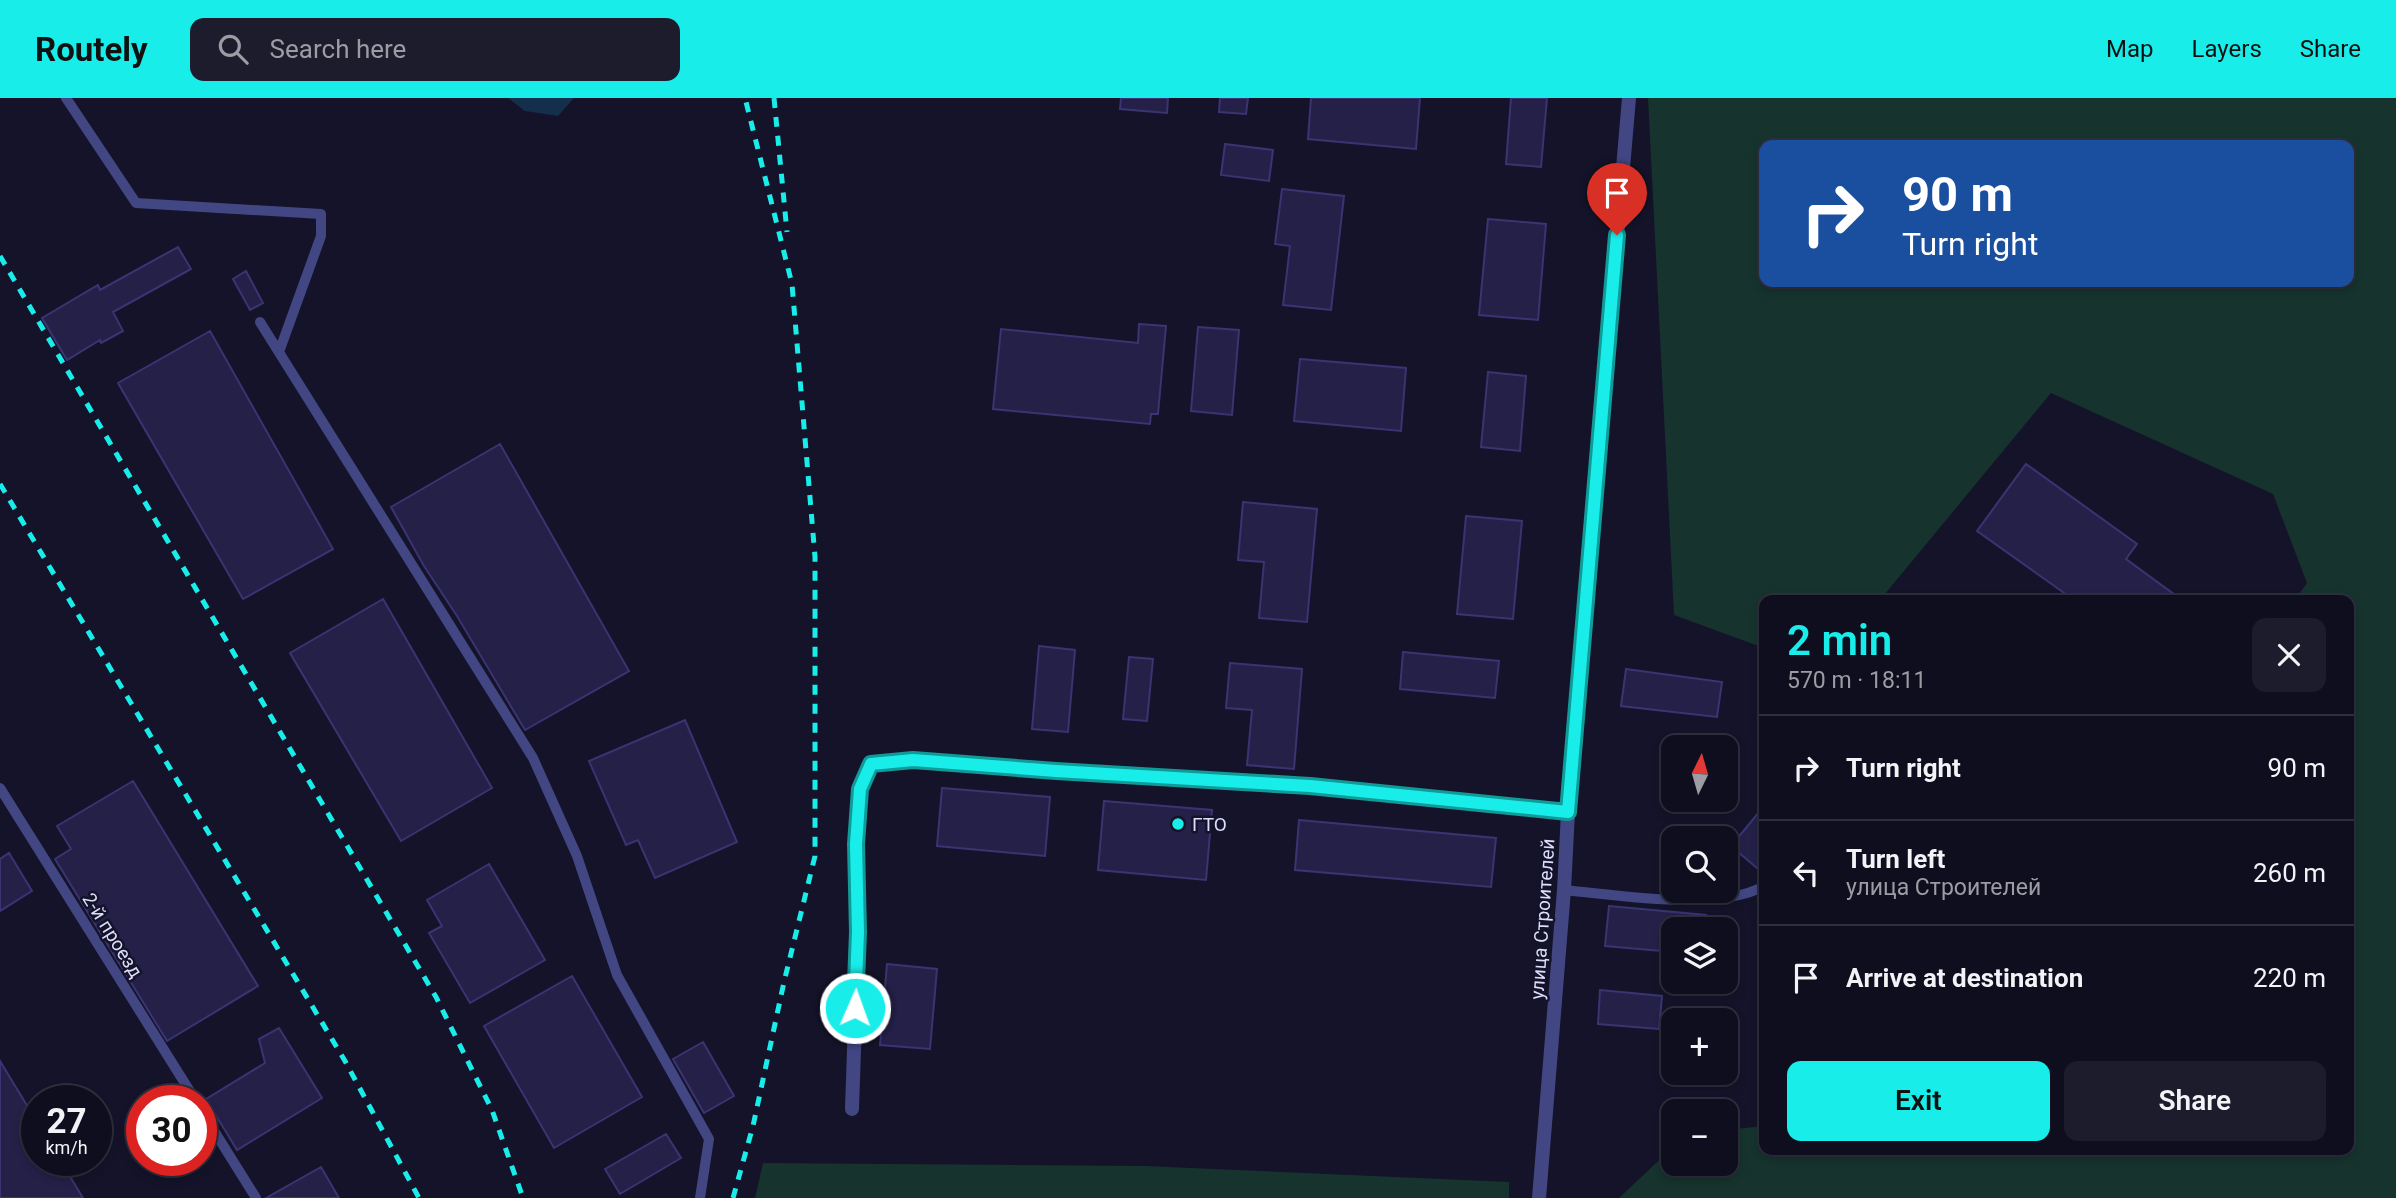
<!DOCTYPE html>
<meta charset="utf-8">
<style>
body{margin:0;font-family:Roboto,sans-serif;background:#1d1c2c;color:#f1f3f6;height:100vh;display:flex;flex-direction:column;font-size:26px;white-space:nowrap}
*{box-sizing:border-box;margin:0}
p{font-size:23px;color:#9b9ca4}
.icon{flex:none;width:38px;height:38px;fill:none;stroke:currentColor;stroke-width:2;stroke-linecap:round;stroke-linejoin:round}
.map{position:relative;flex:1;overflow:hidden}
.panel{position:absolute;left:1759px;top:497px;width:595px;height:560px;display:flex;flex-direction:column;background:#0f0e1f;border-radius:14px;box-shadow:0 4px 10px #0003,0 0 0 2px #2f2e3d}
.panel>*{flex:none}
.guide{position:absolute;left:1759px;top:42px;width:595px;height:147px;border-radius:14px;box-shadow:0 4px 10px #0003,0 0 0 2px #2f2e3d;background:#1a4fa0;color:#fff;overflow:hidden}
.needle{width:46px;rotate:5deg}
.tools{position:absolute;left:1661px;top:637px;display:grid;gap:14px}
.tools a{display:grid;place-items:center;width:77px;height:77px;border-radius:14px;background:#0f0e1f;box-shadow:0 4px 10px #0003,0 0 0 2px #2f2e3d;font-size:35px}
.speed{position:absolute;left:21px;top:987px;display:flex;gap:14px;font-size:35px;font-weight:700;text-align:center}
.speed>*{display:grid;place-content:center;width:91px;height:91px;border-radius:50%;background:#0f0e1f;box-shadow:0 4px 10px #0003,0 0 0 2px #2f2e3d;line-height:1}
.speed small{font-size:18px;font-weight:400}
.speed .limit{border:10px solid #d22;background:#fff;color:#111}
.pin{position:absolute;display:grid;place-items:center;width:60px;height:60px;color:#fff;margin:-72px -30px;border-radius:50% 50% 50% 0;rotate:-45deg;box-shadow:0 0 7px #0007}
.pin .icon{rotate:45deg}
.me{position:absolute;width:77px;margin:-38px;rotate:2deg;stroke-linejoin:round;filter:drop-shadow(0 0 5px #0008)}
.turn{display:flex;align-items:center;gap:24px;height:147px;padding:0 28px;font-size:32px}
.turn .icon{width:91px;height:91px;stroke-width:2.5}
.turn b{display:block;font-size:49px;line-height:60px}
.round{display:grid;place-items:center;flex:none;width:74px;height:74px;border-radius:14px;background:#1d1c2c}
.summary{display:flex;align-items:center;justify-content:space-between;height:119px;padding:0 28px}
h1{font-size:42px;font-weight:600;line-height:52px;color:#19edea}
.primary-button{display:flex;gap:14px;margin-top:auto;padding:14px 28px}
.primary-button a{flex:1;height:80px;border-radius:14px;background:#19edea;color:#111;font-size:28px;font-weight:600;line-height:80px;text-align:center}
.primary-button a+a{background:#1d1c2c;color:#f1f3f6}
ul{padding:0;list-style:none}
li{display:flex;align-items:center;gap:21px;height:105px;padding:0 28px;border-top:2px solid #2f2e3d}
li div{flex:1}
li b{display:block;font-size:26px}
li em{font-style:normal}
header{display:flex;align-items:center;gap:42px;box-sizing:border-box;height:98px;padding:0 35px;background:#19edea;color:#111}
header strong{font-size:33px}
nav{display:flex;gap:38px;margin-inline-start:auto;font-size:24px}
.search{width:490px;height:63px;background:#1d1c2c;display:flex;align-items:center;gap:18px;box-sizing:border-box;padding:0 24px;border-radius:14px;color:#9b9ca4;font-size:26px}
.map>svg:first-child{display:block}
.green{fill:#16332e;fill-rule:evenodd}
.water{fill:#132f4c}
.building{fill:#242048;stroke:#3a3473;stroke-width:2}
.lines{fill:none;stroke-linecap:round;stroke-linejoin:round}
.service{stroke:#424784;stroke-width:10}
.minor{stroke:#424784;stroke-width:14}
.rail{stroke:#19edea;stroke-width:5;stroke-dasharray:10 9;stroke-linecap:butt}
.route-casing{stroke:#109a98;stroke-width:18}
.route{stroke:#19edea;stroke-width:12}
.poi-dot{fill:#19edea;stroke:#141329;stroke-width:2.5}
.labels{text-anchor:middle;stroke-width:5;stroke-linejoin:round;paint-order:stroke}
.poi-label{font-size:19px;fill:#ddddfc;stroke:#141329;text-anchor:start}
.street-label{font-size:19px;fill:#ddddfc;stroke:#141329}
</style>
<header>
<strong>Routely</strong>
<div class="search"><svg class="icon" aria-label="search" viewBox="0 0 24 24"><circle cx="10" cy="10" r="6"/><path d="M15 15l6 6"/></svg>Search here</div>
<nav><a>Map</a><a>Layers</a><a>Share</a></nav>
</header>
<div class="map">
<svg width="2396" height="1100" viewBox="0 0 2396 1100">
<rect width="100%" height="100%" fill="#141329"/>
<!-- green -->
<path class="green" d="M1648,0H2396V1100H1619L1673,1049V1066H1726V1032L1764,1028V1052H2348V502H2295L2307,485L2273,396L2051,295L1880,502H1764V550L1674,517ZM1764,47H2348V184H1764Z
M763,1065L1145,1068L1509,1084V1100H755Z"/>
<!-- water -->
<path class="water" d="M508,0H574L558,18L525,13Z"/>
<!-- building -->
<path class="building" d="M1121,0H1168L1167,15L1120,11Z
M1220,0H1248L1246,16L1219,14Z
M1311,0H1420L1416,51L1308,41Z
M1511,0H1547L1541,69L1506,66Z
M1225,46L1273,52L1269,83L1221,77Z
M1282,91L1344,98L1331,212L1283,207L1290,148L1275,146Z
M1488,121L1546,126L1538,222L1479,217Z
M178,149L191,171L113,214L123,233L101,245L100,242L67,262L42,220L98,187L100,192Z
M246,173L263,205L250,212L233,181Z
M1139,226L1166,228L1158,316H1151L1150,326L993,311L1001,231L1138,245Z
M1198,229L1239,232L1232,317L1191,313Z
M210,233L333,451L243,501L118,285Z
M1300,261L1406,270L1401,333L1294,323Z
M1488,274L1526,278L1520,353L1481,349Z
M500,346L629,573L525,632L457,518L424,468L391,409Z
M2026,366L2137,446L2126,461L2182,502H2074L1977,433Z
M1243,404L1317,411L1307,524L1259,520L1264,464L1238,462Z
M1466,418L1522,423L1513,521L1457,516Z
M383,501L492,690L401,743L290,555Z
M1039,548L1075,552L1068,634L1032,631Z
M1403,554L1499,563L1495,600L1400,591Z
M1129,559L1153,561L1147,623L1123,621Z
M1230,565L1302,571L1294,671L1247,667L1252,612L1226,610Z
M1626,571L1722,584L1717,619L1621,608Z
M685,622L737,744L655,780L638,742L626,747L589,663Z
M133,683L258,888L167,943L55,761L71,751L57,728Z
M942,690L1050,699L1045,758L937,748Z
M1104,703L1212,712L1206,782L1098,772Z
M1764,708V776L1731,748Z
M1299,722L1496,740L1491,789L1295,772Z
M9,755L32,793L0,813V761Z
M489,766L545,862L470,905L429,835L442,828L427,802Z
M1609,808L1706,817L1705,831H1673V854L1605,848Z
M887,866L937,871L930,951L880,947Z
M572,878L642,999L554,1050L484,928Z
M1600,892L1662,898L1659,931L1598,926Z
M279,930L322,1000L237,1052L206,1001L265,965L259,941Z
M703,944L734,998L704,1015L673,961Z
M0,963L37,1024V1062H60L83,1100H0Z
M666,1036L681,1060L620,1096L605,1071Z
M321,1069L339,1100H266Z"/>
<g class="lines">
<!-- service -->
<path class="service" d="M66,0L136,105L321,116V138L279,254
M260,224L533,660L577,758L617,877L709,1041L700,1100
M0,690L196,1003
M1564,792C1618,797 1718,814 1764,788
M201,1012L256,1100"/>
<!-- minor -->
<path class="minor" d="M852,1011L858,834L856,746L861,691L871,666L913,662L1056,673L1310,688L1568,714
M1539,1100L1564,792L1568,714L1629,0"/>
<!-- rail -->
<path class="rail" d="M774,0L787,134
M0,158L436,899L492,1012L523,1100
M0,386L345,963L419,1100
M733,1100L753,1028L784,884L815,758V459L792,186L745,0"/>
</g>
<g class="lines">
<defs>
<path id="route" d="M855,910L858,834L856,746L860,691L871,666L913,662L1056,673L1310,688L1568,714L1617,137"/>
</defs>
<!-- route casing -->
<use href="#route" class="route-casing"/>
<!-- route -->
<use href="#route" class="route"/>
</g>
<!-- markers -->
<circle class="poi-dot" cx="1178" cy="726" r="7"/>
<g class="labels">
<!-- poi labels -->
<g class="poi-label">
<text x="1192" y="733">ГТО</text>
</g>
<!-- street labels -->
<g class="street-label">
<text transform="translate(1542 821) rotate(-86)" y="7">улица Строителей</text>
<text transform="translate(113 837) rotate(58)" y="7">2-й проезд</text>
</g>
</g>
</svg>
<div class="tools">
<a><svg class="needle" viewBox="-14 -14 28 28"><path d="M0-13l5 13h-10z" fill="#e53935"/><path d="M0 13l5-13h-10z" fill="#9b9ca4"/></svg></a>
<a><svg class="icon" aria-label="search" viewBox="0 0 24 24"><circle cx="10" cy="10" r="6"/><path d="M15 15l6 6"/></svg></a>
<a><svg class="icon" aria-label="layers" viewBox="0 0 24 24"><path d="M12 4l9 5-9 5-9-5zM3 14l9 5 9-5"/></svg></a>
<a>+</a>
<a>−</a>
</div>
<div class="speed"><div>27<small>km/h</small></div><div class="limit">30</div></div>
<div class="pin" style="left:1617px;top:137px;background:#d93025"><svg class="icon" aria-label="arrive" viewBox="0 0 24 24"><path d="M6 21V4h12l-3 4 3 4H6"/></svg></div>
<svg class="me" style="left:855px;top:910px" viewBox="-20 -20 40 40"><circle r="17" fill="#19edea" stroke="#fff" stroke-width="3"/><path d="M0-11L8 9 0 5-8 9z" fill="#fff"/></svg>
<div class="guide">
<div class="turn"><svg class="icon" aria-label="right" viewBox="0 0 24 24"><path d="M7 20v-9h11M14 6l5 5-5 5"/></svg><div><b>90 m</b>Turn right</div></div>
</div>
<section class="panel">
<div class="summary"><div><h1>2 min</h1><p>570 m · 18:11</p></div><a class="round"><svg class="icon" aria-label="close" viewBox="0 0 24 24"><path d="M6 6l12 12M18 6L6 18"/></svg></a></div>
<ul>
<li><svg class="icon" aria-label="right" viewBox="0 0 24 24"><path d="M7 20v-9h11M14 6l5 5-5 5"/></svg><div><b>Turn right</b></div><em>90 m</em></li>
<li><svg class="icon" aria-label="left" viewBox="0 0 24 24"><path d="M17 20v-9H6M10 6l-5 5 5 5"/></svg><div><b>Turn left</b><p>улица Строителей</p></div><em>260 m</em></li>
<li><svg class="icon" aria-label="arrive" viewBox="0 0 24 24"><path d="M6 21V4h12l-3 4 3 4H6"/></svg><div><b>Arrive at destination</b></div><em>220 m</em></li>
</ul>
<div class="primary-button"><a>Exit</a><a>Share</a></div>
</section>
</div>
